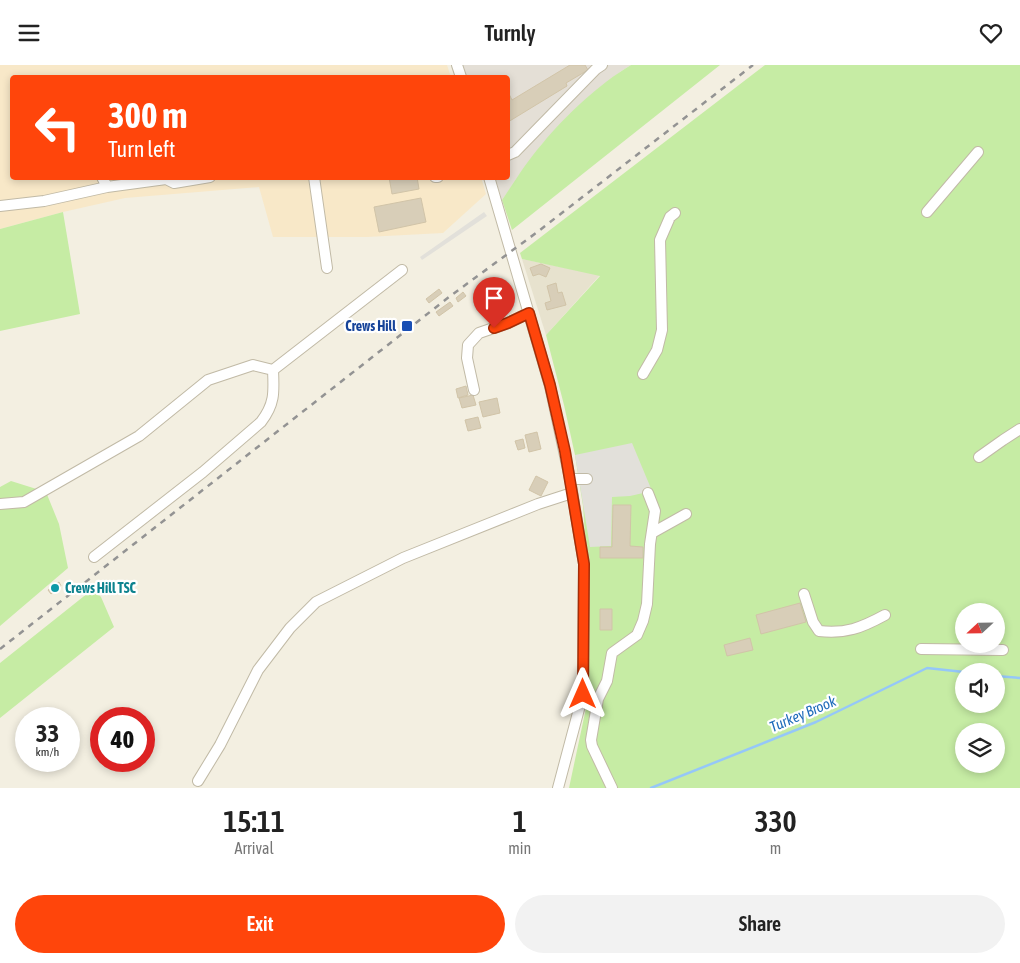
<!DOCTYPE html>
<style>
body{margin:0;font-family:"Asap Condensed",sans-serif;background:#f2f2f2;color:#222;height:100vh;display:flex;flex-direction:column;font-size:19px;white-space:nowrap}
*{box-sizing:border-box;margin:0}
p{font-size:16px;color:#767676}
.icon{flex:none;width:28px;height:28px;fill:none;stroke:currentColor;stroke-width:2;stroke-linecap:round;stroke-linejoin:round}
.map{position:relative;height:723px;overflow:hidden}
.side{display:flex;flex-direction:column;background:#fff;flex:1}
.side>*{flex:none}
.top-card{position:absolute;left:10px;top:10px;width:500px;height:105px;border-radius:5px;box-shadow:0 2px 8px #0003;background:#ff450b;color:#fff;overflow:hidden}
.needle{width:32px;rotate:248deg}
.tools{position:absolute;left:955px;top:538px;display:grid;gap:10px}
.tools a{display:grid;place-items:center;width:50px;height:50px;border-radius:50%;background:#fff;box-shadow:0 2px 8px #0003;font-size:25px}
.speed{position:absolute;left:15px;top:642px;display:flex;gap:10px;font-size:25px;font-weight:700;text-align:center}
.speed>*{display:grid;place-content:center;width:65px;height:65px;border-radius:50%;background:#fff;box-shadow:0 2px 8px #0003;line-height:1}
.speed small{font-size:12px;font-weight:400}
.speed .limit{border:8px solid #d22;background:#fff;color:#111}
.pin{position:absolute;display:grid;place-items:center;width:42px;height:42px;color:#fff;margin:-51px -21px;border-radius:50% 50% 50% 0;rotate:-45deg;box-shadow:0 0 5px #0007}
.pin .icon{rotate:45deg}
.me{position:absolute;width:55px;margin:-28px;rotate:0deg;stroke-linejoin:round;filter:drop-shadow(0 0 4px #0008)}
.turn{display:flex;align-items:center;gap:18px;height:105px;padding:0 15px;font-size:22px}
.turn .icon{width:65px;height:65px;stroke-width:2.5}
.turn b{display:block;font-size:35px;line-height:42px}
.eta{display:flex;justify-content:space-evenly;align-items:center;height:85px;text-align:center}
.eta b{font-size:30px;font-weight:600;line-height:35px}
.primary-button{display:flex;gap:10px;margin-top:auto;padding:10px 15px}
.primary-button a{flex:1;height:58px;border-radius:30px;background:#ff450b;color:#fff;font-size:20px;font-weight:600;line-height:58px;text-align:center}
.primary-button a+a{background:#f2f2f2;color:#222}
header{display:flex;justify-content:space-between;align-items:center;height:65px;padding:0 15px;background:#fff;font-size:22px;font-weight:600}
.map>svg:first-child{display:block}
.residential{fill:#e7e2ce}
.commercial{fill:#f8e8c8}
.industrial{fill:#e4dfd6}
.green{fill:#c6eca4;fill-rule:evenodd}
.parking{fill:#e2e0da}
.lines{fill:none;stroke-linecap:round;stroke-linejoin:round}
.stream{stroke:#95c7f8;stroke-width:2.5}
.building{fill:#d8ceb8;stroke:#d1c4a8}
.minor-casing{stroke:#c1baa6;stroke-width:12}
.minor{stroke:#fff;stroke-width:10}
.rail{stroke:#939393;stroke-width:2.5;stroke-dasharray:6 6;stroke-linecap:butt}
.route-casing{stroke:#a62d07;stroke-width:12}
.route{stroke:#ff450b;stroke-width:9}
.transit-dot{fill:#1a4fb4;stroke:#fff;stroke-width:2}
.culture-dot{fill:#0f9aa8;stroke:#fff;stroke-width:2}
.labels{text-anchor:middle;stroke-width:4.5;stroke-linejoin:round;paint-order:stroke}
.transit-label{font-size:14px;font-weight:bold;fill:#164399;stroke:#fff;text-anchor:end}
.culture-label{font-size:14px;font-weight:bold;fill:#0d838f;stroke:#fff;text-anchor:start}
.water-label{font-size:15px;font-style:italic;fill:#206cba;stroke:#fff}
</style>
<header><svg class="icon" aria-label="menu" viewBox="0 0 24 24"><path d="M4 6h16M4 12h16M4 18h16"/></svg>Turnly<svg class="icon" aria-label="heart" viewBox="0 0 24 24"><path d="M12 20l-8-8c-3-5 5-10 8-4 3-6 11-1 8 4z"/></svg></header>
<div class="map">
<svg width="1020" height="723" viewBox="0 0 1020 723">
<rect width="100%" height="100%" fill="#f3efe1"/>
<!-- residential -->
<path class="residential" d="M522,194L600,210L546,270Z"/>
<!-- commercial -->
<path class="commercial" d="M0,0H447L451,12H12V112H481L486,129L443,168L367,172H273L259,122L125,133L63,147L0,164Z"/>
<!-- industrial -->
<path class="industrial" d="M461,0H631L620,7L581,39L542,79L502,135L495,113L508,112V12H465Z"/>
<!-- green -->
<path class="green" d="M631,0H720L512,165L502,135C515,116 527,96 542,79C566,50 599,19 631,0Z
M765,0H1020V723H569L589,629L587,499L583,441L575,390L564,340L546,270L600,211L522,194L520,188ZM964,546H996V579H964ZM964,606H996V639H964ZM964,666H996V699H964Z
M63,147L80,249L0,266V164Z
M11,416L46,427L59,459L68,503L0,561V422Z
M93,524L101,532L114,562L0,653V598Z"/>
<!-- parking -->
<path class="parking" d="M484,147L487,151L422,195L420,192Z
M632,378L652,426L630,431L612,432L611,481L590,482L575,390Z"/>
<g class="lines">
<!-- stream -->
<path class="stream" d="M996,611L1020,613
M651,723L816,657L927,603L964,607"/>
</g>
<!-- building -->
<path class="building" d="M570,0H585L588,5L566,18L567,21L508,57V27L512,35Z
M389,112H417L419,124L392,129Z
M421,133L426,157L379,167L374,142Z
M541,199L550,203L546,212L539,209L533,211L530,203Z
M556,218L558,228L562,227L566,240L547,245L545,238L551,236L547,221Z
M439,224L442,228L429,238L426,234Z
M463,227L466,231L458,237L456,233Z
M450,237L453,241L439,251L436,247Z
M466,321L468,330L458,333L456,324Z
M473,330L476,340L462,343L459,333Z
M497,333L500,348L483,352L479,337Z
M478,352L481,363L468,366L465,355Z
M537,367L541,384L529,387L525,370Z
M523,374L525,383L518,385L515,376Z
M536,411L548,417L541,431L529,425Z
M613,440H631L630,481L643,482V493H600V482H612Z
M59,517L61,521L51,529L48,525Z
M800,538L806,557L761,569L756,550Z
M600,544H612V565H600Z
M750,573L753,585L727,591L724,580Z"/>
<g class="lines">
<defs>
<path id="minor" d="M457,0L461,12
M508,90L515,87L596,4L602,0
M102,112L107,122L166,114L174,118L210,112
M314,112L327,203
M435,112H438
M489,112L550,321L570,414L584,499L583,629L558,723
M0,141L44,136L107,122
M927,147L978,87
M643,309L657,285L662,265L660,175L670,152L675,148
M474,325L467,293L468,280L479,268L508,258L529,248
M979,392L1003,375L1020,364
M570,414H587
M0,439L24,437L139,371L208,315L253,300L273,305L402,205
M652,468L686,449
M94,492L203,407L261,357C275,339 274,327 273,305
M804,529L813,557L819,566C846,569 861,563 885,550
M921,584L1003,585
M198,716L220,680L258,605L290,563L316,537L403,493L538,439L572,428
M612,723L592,681L591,675L598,634L607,616L612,588L637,570L643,556L647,539L650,479L655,446L648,428"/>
</defs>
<!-- minor casing -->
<use href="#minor" class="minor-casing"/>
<!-- minor -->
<use href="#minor" class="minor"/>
<!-- rail -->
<path class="rail" d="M0,584L449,232L536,168L753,0"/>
</g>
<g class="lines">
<defs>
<path id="route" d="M494,263L508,258L529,248L550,320L565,386L584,499L583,629"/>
</defs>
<!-- route casing -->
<use href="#route" class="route-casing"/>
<!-- route -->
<use href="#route" class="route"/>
</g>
<!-- markers -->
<rect class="transit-dot" x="401" y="255" width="12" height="12" rx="2.5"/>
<circle class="culture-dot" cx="55" cy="523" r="5"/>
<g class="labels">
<!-- transit labels -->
<g class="transit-label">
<text x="396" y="266">Crews Hill</text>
</g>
<!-- culture labels -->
<g class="culture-label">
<text x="65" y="528">Crews Hill TSC</text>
</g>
<!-- water labels -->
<g class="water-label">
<text transform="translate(803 649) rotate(-23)" y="5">Turkey Brook</text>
</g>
</g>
</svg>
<div class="tools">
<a><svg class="needle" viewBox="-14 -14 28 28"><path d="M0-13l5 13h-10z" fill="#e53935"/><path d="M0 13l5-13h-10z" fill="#767676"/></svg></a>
<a><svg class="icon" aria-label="sound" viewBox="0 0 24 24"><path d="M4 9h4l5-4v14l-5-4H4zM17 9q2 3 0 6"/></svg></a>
<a><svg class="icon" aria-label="layers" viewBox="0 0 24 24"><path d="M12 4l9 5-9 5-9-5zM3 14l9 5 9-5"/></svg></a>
</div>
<div class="speed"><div>33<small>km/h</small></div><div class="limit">40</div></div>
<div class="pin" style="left:494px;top:263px;background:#d93025"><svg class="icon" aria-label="arrive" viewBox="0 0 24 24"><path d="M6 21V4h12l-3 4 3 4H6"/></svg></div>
<svg class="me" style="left:583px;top:629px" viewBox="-20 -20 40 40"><path d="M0-17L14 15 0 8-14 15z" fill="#ff450b" stroke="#fff" stroke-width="4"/></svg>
<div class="top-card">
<div class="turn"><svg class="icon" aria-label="left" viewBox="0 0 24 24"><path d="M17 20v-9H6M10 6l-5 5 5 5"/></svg><div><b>300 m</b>Turn left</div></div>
</div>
</div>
<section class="side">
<div class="eta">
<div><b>15:11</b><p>Arrival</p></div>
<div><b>1</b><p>min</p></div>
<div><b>330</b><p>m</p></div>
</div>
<div class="primary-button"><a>Exit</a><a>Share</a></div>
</section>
